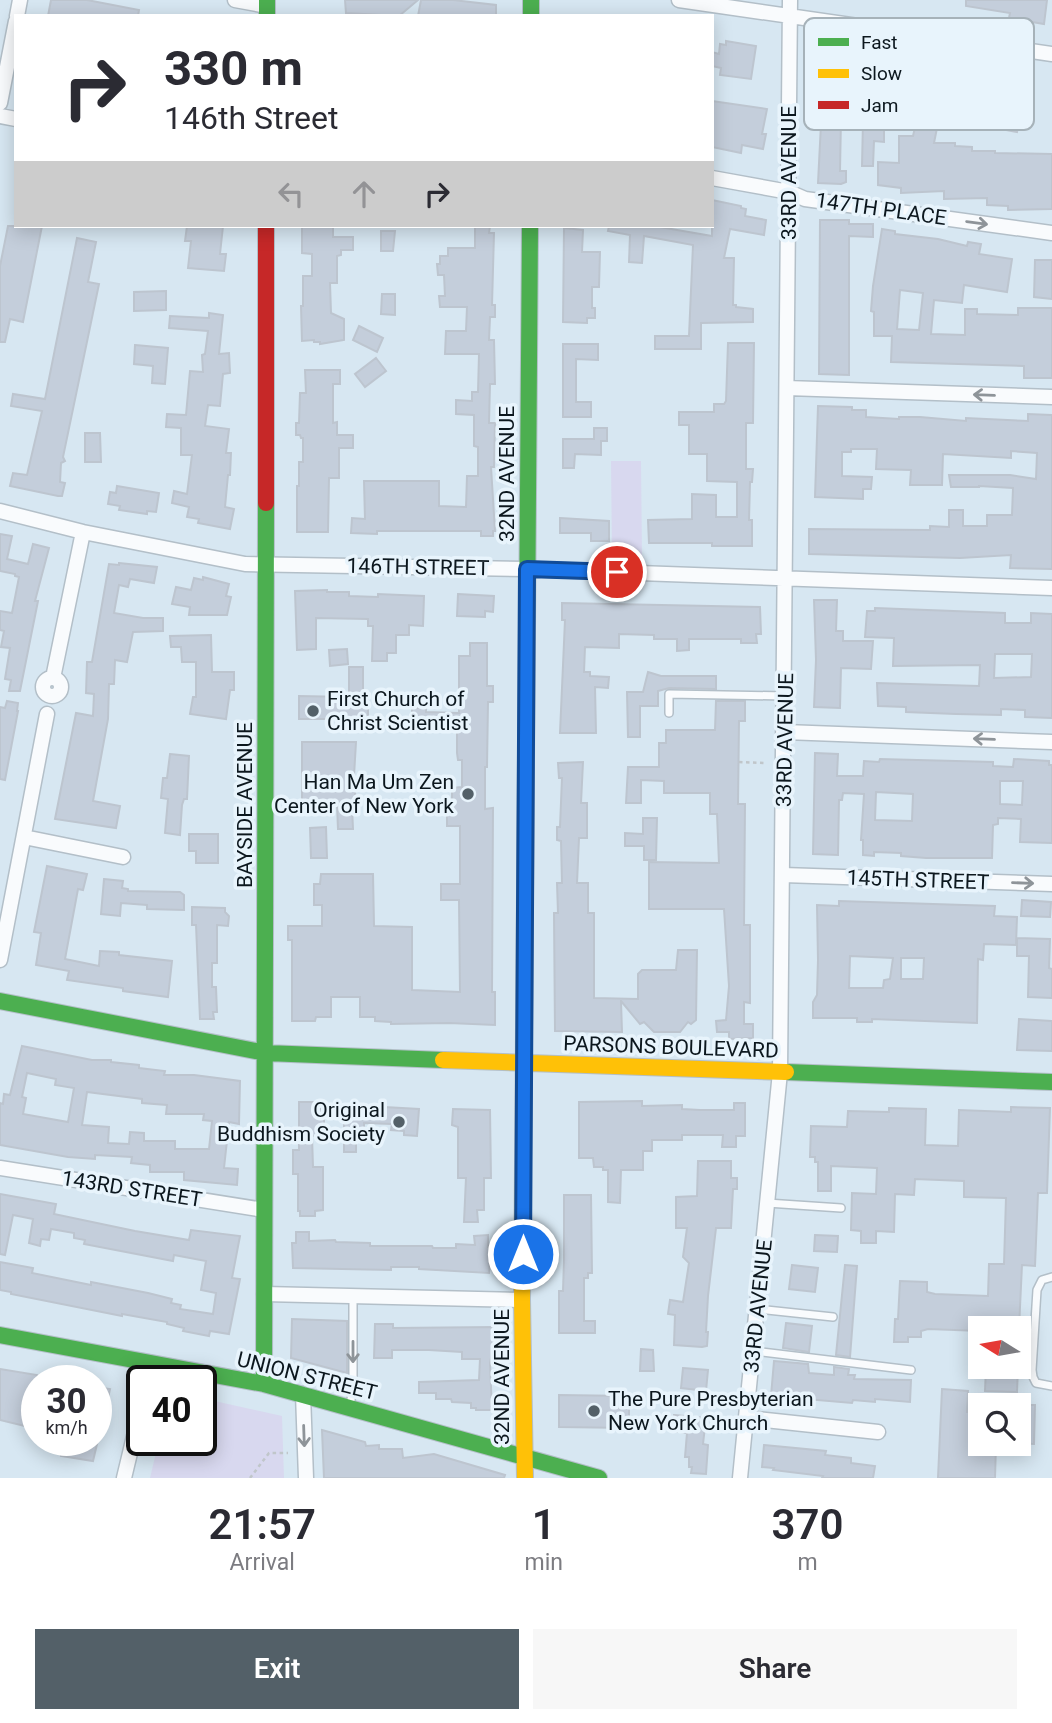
<!DOCTYPE html>
<style>
body{margin:0;font-family:Roboto,sans-serif;background:#f7f7f7;color:#2b2b33;height:100vh;display:flex;flex-direction:column;font-size:26px;white-space:nowrap}
*{box-sizing:border-box;margin:0}
p{font-size:23px;color:#7c7c81}
.icon{flex:none;width:38px;height:38px;fill:none;stroke:currentColor;stroke-width:2;stroke-linecap:round;stroke-linejoin:round}
.map{position:relative;height:1478px;overflow:hidden}
.sheet{display:flex;flex-direction:column;background:#fff;flex:1}
.sheet>*{flex:none}
.guide{position:absolute;left:14px;top:14px;width:700px;height:214px;border-radius:0px;box-shadow:0 4px 18px #0003;background:#fff;color:#2b2b33;overflow:hidden}
.needle{width:46px;rotate:281deg}
.controls{position:absolute;left:968px;top:1316px;display:grid;gap:14px}
.controls a{display:grid;place-items:center;width:63px;height:63px;border-radius:0px;background:#fff;box-shadow:0 4px 18px #0003;font-size:35px}
.speed{position:absolute;left:21px;top:1365px;display:flex;gap:14px;font-size:35px;font-weight:700;text-align:center}
.speed>*{display:grid;place-content:center;width:91px;height:91px;border-radius:50%;background:#fff;box-shadow:0 4px 18px #0003;line-height:1}
.speed small{font-size:18px;font-weight:400}
.speed .limit{border:4px solid #111;border-radius:10px;background:#fff;color:#111}
.pin{position:absolute;display:grid;place-items:center;width:60px;height:60px;color:#fff;margin:-30px;border:4px solid #fff;border-radius:50%;box-shadow:0 2px 7px #0007}
.me{position:absolute;width:77px;margin:-38px;rotate:0deg;stroke-linejoin:round;filter:drop-shadow(0 0 5px #0008)}
.turn{display:flex;align-items:center;gap:24px;height:147px;padding:0 35px;font-size:32px}
.turn .icon{width:91px;height:91px;stroke-width:2.5}
.turn b{display:block;font-size:49px;line-height:60px}
.lanes{display:flex;align-items:center;height:66px;padding:0 35px;background:#0003;justify-content:center;gap:35px;direction:ltr}
.lanes .off{opacity:.35}
.eta{display:flex;justify-content:space-evenly;align-items:center;height:119px;text-align:center}
.eta b{font-size:42px;font-weight:600;line-height:49px}
.button{display:flex;gap:14px;margin-top:auto;padding:14px 35px}
.button a{flex:1;height:80px;border-radius:0px;background:#536068;color:#fff;font-size:28px;font-weight:600;line-height:80px;text-align:center}
.button a+a{background:#f7f7f7;color:#2b2b33}
.map>svg:first-child{display:block}
.green{fill:#d8d8ef}
.building{fill:#c4cedb;stroke:#bdc5cf;stroke-width:2;fill-rule:evenodd}
.lines{fill:none;stroke-linecap:round;stroke-linejoin:round}
.lane-casing{stroke:#b3bfc8;stroke-width:10}
.street-casing{stroke:#b3bfc8;stroke-width:17}
.fast-casing{stroke:#b3bfc8;stroke-width:18}
.slow-casing{stroke:#b3bfc8;stroke-width:18}
.jam-casing{stroke:#b3bfc8;stroke-width:18}
.path{stroke:#c0c6ca;stroke-width:2.5;stroke-dasharray:3.5 3.5;stroke-linecap:butt}
.lane{stroke:#f9fbfd;stroke-width:7}
.street{stroke:#f9fbfd;stroke-width:14}
.fast{stroke:#4caf50;stroke-width:16}
.slow{stroke:#ffc107;stroke-width:16}
.jam{stroke:#c62828;stroke-width:16}
.oneway{stroke:#8e9499}
.route-casing{stroke:#114b97;stroke-width:18}
.route{stroke:#1a73e8;stroke-width:12}
.poi-dot{fill:#536068;stroke:#e8f4fc;stroke-width:2.5}
.labels{text-anchor:middle;stroke-width:7;stroke-linejoin:round;paint-order:stroke}
.street-label{font-size:21px;fill:#0c171e;stroke:#e8f4fc}
.poi-label{font-size:21px;fill:#0c171e;stroke:#e8f4fc;text-anchor:start}
.key{fill:#e8f4fc;stroke:#a6b2b9;stroke-width:2}
.key-label{font-size:19px;fill:#0c171e}
</style>
<div class="map">
<svg width="1052" height="1478" viewBox="0 0 1052 1478">
<rect width="100%" height="100%" fill="#d7e7f2"/>
<!-- green -->
<path class="green" d="M611,461H641L642,557H612Z
M201,1398L282,1416L284,1478H150L159,1440H201Z"/>
<!-- building -->
<path class="building" d="M51,0H87L139,10L138,16H48Z
M345,0H418L399,16L346,13Z
M421,0H453L496,5V16H418Z
M966,0H1047L1044,24L1009,18L1010,13L966,6Z
M726,41L756,46L751,79L720,75L721,68L712,66V52L719,54L720,44L726,45Z
M824,53L836,55L835,59L912,70L913,66L924,68L923,73L968,80L971,72L1025,80L1017,132L990,127L991,106L965,102V99L879,88L880,83L860,79L859,84L820,80Z
M712,101L767,109L762,134H766L763,149L742,145L741,153L712,147Z
M822,104L882,112L878,130H884V142L874,141L873,166H862L863,121L841,118L840,171H846V182L841,184L818,183Z
M917,119L938,123L934,143H955V146L972,147V151H995V153L1052,154V209L1008,210V206L987,205V198L944,199V191L901,193V188L878,185V162L899,163V136H913Z
M712,200L741,206V208L746,209L745,216L766,220L764,235L730,229L724,258H734L733,305H736V307L753,309V322L701,323V349H655V336H689L693,245L644,236L642,263L629,262L630,235L608,231L609,226H654L712,236Z
M820,220H849V224H873V237L849,236V375L819,374Z
M8,226H42L23,322L10,319L5,342H0V266Z
M187,226H223L220,254H226L224,271L188,268L191,241H185Z
M302,226H333V237H353V250H341V255L337,256V283H330L331,313L344,319V340L320,344V342H314V340L302,341L301,306H303V276H312V254L302,253Z
M475,226H490L489,233H494L492,305H495V317H490L489,340H494L495,384H490L489,423H495L494,467H491L495,531H493V536H481V531H377V534L351,533L352,518L365,519L364,481H439V506L466,507L467,476H478V447L474,446V415L456,414V400L472,401V392H478L479,354H445L446,331H466L467,307H440L439,296H445L444,275H438L437,264H440V256H448V248H475Z
M564,228L583,230L582,252H600L599,287H592V308H595V318H587V323L563,322Z
M882,229L895,231V234L938,239L967,246L968,242L981,244L979,254L1012,259L1007,292L964,285L962,303L934,300L931,334L965,335V309H977V314L1018,315V308H1052V378H1024V366L891,362L892,336H874V312L871,311L873,286ZM900,290L923,293L919,330L897,329Z
M381,231H395L393,251H381Z
M77,238L96,242L88,282L99,284L63,457L65,461L61,463L60,482L65,483L62,496H58L10,486L13,473L27,475L42,411L11,406L13,394L45,399Z
M1035,260H1052V299L1034,297Z
M166,291V310L134,311V292Z
M382,294H395V315L381,314Z
M209,313L223,315L219,354L229,353L230,373L223,374L220,406L208,405L205,426L229,429L226,453H231L230,475H228L225,507L234,509L230,529L198,523L199,519L187,517L189,507L172,503L174,491L187,494L192,455H181V428L166,427L167,414L186,415L190,371L203,372L202,355L205,354L208,331L169,328L170,316L209,318Z
M359,326L383,338L377,352L353,340Z
M728,343H754L753,423H746V469H753L752,482H750L749,520H752V546H712V543H649L648,520L692,519V494L716,495V517H737V482L707,481V454H689V425H679V412H714V404H724L726,401Z
M563,344H598V360L576,359V402H591V417H563Z
M135,345L168,348L165,384L152,383L153,366L134,364Z
M376,358L386,371L365,387L355,374Z
M305,370H340V384H333V423L337,422V435H353V448H339V478H329L328,532H297V486H299V462H303V438H301L300,435H296V423H299L300,393H306Z
M818,406L852,407V410H866V417L899,419V417H920L966,421V418L1028,421V414L1052,415V569L1010,568L1011,555L960,558L809,554V529L930,530V526L949,527V510H963V526H987V515H1012L1013,488L979,486V487H951L949,475H1010L1036,479L1037,453L1011,451V458L943,454L942,485H910L911,470L876,469L877,449H851V452H842V476L872,477L871,489H863V499L815,497Z
M594,428H607V441H601V455L575,454L574,468H563V439H594Z
M85,433H100L101,462H85Z
M117,486L159,493L156,512L147,511V514L119,510L120,506L108,504L110,492L116,493Z
M560,518L609,521V541H591V533H560Z
M0,534L12,536L7,559L28,564L33,544L49,548L35,601H38L20,691H9L11,680L5,679L10,648L1,647L4,631L0,630V611L12,613L19,577L15,576V574L0,571Z
M119,563L157,567L154,583L130,579L128,587L119,585L114,613L143,618H163V631L133,632L127,662L115,660L114,684H109L108,719L93,801L120,806L116,828L55,819L76,713L93,716L94,694L86,693L87,662H92L109,564L119,565Z
M203,577L229,584L226,596L231,597L227,615H189L190,607L172,604L176,587L191,590L194,578L203,580Z
M327,590V592H349V596L378,597V594L424,596L423,626L409,625V635H396V653H387V661H372L373,626H368V619L316,618V649L297,650L295,591Z
M458,594L494,596L493,612L485,611V617L457,616Z
M814,600H837L836,631H843V641H873L871,669L841,668L840,708L814,707L816,660Z
M562,603L760,607L761,634H756L757,643H741V639H689V650L677,651V639H654V635L619,634V648L585,647L584,672H590V676L609,677L608,688L595,687L596,733H560L565,620H562Z
M875,608L1005,613V623H1031V613L1052,614V718L1025,717V710L1001,709V715L956,714L906,712V707L878,706L877,683L979,686L980,665L893,666L894,638L865,637L867,611H875ZM995,654H1032L1031,677L994,678Z
M211,635L212,672H234V690H230L226,719L190,714L193,697H196V662H182L181,647H171L170,636Z
M470,643H487V686H493V702H488L487,767H485V809L493,808L492,992H495V1025L449,1023L391,1024V1022L375,1021V1017H360V997H331V1017H316L315,1021H292V940H288V926H322V905H314V884H320L321,874H373L374,926L412,927V990L460,992L459,900H441V884H460V826H447V809H452V788L462,787V760H458L457,753V731H449V727H443V722H412V708H426V712L459,713V656H470Z
M347,649L348,664L330,666L329,650Z
M349,667H363V697H368V719H299V696L349,697Z
M648,672L661,676H716V689L669,688L658,691V706H640V737H628L627,692H643Z
M7,701L18,703L17,711H18L5,780L0,779V707L5,708Z
M716,701H745V721H739L738,804H745L744,925H750V1003L744,1002V1024H753V1038L729,1039V1032H717L716,1021L726,1020L729,986L724,909H649V862L719,863L717,814H710V793H664V781L641,780V803H626L628,767H659V743H666V730H715Z
M302,742H356L354,776L356,807H352L353,829H338L337,805L302,807Z
M815,753L838,754L837,776H863L864,761L879,762L880,759L993,762V766L1013,767L1014,759L1049,761V765H1052V843L1020,842L1021,819L998,818V824L993,825L992,858H926L901,856V853L874,852V856L863,855V840H861L864,794L843,793L842,800H839L838,855L813,854ZM1000,781H1023L1022,805L1000,804ZM876,792L913,794L912,821L875,820Z
M170,754L189,756L187,799H184L182,805L180,835L165,833L168,799L161,798L163,778H167Z
M583,762L581,803H587V838H579L577,883H588V913H594V998L638,999V974L642,970H676L678,950H697L696,1020L691,1024L688,1022L680,1032H654L644,1022L640,1024L621,1001L622,1032L555,1031L554,913H558L557,883H562L561,841L557,840V827H560L562,778H559L558,763Z
M643,818H657L656,860H644V846H625V833L643,834Z
M326,827L327,858H311L310,828Z
M189,834H218V863H196V851H189Z
M47,866L87,874L83,890L78,889L65,959L99,966L100,951L119,952V955L172,961L168,997L123,991V988L67,980L69,971L36,965L41,933L34,932Z
M104,879L123,881L122,888L128,889V891L180,892L184,895V910L147,909V905L121,903L120,916L101,914Z
M1022,900L1051,902L1050,917L1021,916Z
M839,901L995,906L994,916L1017,917L1016,945L984,944L983,960L978,959L977,1023L872,1019V1022H857V1018H813V1002L817,995L818,960L817,905L839,906ZM850,956L893,958L890,979L884,980L883,988H849ZM901,958H924L923,979H901Z
M192,907L225,908V912L229,916L228,926L217,925V963H212V987H216L217,1012H213L214,1019H200L196,925H192Z
M1017,938L1050,939L1049,968L1052,969V998L1028,997L1029,956H1017Z
M1019,1019L1052,1021V1051L1017,1050Z
M22,1046L92,1060H111V1062L139,1065V1068L165,1071L164,1075H194L240,1081L239,1124L229,1122L224,1168L238,1169L237,1185L184,1180V1172H150V1165L131,1163L132,1157L95,1155V1159L68,1157L0,1145V1103L3,1104L4,1094L10,1095ZM27,1073L56,1079L55,1085L74,1088L68,1122L23,1114L26,1098L22,1097ZM87,1092L142,1099V1103L167,1105L166,1114H204L203,1120L212,1121L209,1149H175V1141H144V1133L130,1132L129,1144L108,1143L109,1127L82,1125Z
M642,1101V1106L682,1105V1109L700,1110H734V1103H745V1136H736V1147H722L723,1135H682V1140H652V1151H643V1170H621L620,1203L608,1202V1170H603V1167H594L593,1158H579V1102Z
M299,1102H317V1109H324V1136H312L313,1167H323V1210L315,1211V1216H300V1211H298V1174H293V1150H299Z
M348,1105L419,1109L417,1136L404,1135V1131L391,1130L392,1124L364,1123V1137H356V1152H344V1111H347Z
M1011,1107L1050,1108L1047,1193H1038L1035,1266L1022,1265L1019,1328H980V1331L928,1329L921,1331V1337H908V1342H894L895,1319H898L900,1281L927,1282V1292L935,1294L988,1296L989,1264H1004L1006,1198L964,1197V1181L915,1179L914,1195L895,1194L894,1232L876,1231V1243H861V1231L851,1230L852,1193L876,1194L877,1168L831,1166V1191H818V1162H815V1157H810L811,1126L847,1127L848,1111L889,1112V1108L926,1109L925,1145L958,1146L959,1110L1011,1112Z
M453,1109L490,1110L491,1178H484V1210H477L478,1222H464L466,1178H458V1127L452,1125Z
M698,1161H731V1178H737V1189H733L731,1228H716L708,1296L706,1332H708L707,1346L702,1347L674,1345L675,1315L668,1314L670,1300L683,1302L689,1263L683,1257L687,1228H676V1197L697,1196Z
M0,1194L56,1204L54,1214L135,1231L189,1240L191,1230L240,1236L232,1278L240,1279L229,1334L210,1331L209,1336L183,1331L184,1328L167,1324V1322L122,1314V1316L11,1294V1292L0,1290V1262L33,1268L32,1273L91,1285V1282L148,1293L172,1299L171,1303L181,1305L180,1309L213,1314L216,1293L201,1290L206,1261L174,1255L173,1261L84,1244L85,1240L74,1238V1233L51,1229L49,1240L41,1239L40,1246L29,1243L33,1219L13,1215L5,1255L0,1254Z
M564,1195H591L592,1273H588V1278H584V1321H595V1333H559V1291H563L564,1260Z
M296,1232H309V1241L335,1240L336,1242L370,1243V1246H432L433,1248H456V1244L475,1245L474,1236L488,1235V1247H491L489,1273L419,1269V1267H391V1270L293,1268L292,1243H296Z
M815,1235L838,1236L837,1252L814,1251Z
M792,1265L818,1268L815,1292L789,1289Z
M845,1265L857,1266L850,1357L836,1355Z
M292,1319L347,1321V1373L291,1358Z
M786,1323L812,1326L809,1352L783,1348Z
M375,1324H393V1328L495,1327L496,1352H492L490,1363L492,1410H476V1408H471V1403L452,1402L451,1399H436V1393H419V1382L479,1380L480,1359H462V1352L429,1350H392V1358H374Z
M641,1349L653,1350L654,1371H640Z
M774,1361L808,1364L809,1373L834,1375V1367L849,1369L848,1375H855L854,1379L911,1380L910,1402L875,1399V1402L853,1400L852,1403L771,1396Z
M986,1367H1018L1017,1392L985,1391Z
M683,1368L708,1370L706,1391L681,1388Z
M0,1369L37,1375V1429L0,1420Z
M96,1387L110,1389L101,1431L96,1430Z
M942,1389L968,1391L967,1412H980V1444H996L995,1478H938Z
M559,1395L629,1396V1428L559,1427Z
M1018,1405H1035L1034,1444L1018,1443Z
M674,1415L706,1418L703,1444L708,1445L706,1474L691,1473L692,1467H689V1457H685L687,1433L673,1431Z
M322,1430L365,1442L366,1446L379,1445V1449H402L403,1458L434,1454L505,1475L504,1478H324Z
M64,1440H98L93,1461L61,1456Z
M764,1445L826,1451L825,1455L851,1458V1463L875,1466L873,1478H822L823,1476L773,1470L774,1468L762,1467Z"/>
<g class="lines">
<defs>
<path id="lane" d="M669,713V694L784,696
M767,1203L841,1208
M1052,1277L1042,1280L1037,1290L1032,1370L1033,1377L1036,1383L1052,1386
M757,1309L833,1317
M753,1351L911,1370
M350,1407L353,1385V1296"/>
<path id="street" d="M235,0L267,6
M679,0L1052,54
M17,16L20,0
M0,103L16,21
M0,116L16,119
M712,178L789,192L805,199L1052,233
M787,388L1052,397
M0,511L83,532L245,564L527,569L1052,588
M53,678L83,532
M43 687a9 9 0 1 1 18 0a9 9 0 1 1-18 0Z
M785,732L1052,742
M24,837L123,857
M783,875L1052,884
M0,960L47,714
M0,1168L264,1210
M264,1294L522,1300
M147,1381L151,1363
M303,1394L306,1478
M747,1418L878,1432
M124,1478L142,1403
M740,1478L780,1072L790,0"/>
<path id="fast" d="M267,0V16
M531,0V16
M0,1001L266,1053L443,1060
M524,1027L530,226
M786,1072L1052,1082
M0,1335L264,1384L599,1478
M264,1384L266,503"/>
<path id="slow" d="M524,1027L522,1300L525,1478
M443,1060L786,1072"/>
<path id="jam" d="M266,503V226"/>
</defs>
<!-- lane casing -->
<use href="#lane" class="lane-casing"/>
<!-- street casing -->
<use href="#street" class="street-casing"/>
<!-- fast casing -->
<use href="#fast" class="fast-casing"/>
<!-- slow casing -->
<use href="#slow" class="slow-casing"/>
<!-- jam casing -->
<use href="#jam" class="jam-casing"/>
<!-- path -->
<path class="path" d="M739,762L764,763
M250,1478L269,1453H288"/>
<!-- lane -->
<use href="#lane" class="lane"/>
<!-- street -->
<use href="#street" class="street"/>
<!-- fast -->
<use href="#fast" class="fast"/>
<!-- slow -->
<use href="#slow" class="slow"/>
<!-- jam -->
<use href="#jam" class="jam"/>
</g>
<!-- one-way arrows -->
<defs><path id="oneway-shaft" d="M-6 0H5M1.5-3L5.5 0L1.5 3" fill="none" stroke-width="1.6" stroke-linecap="round" stroke-linejoin="round" transform="scale(1.75)"/></defs>
<g class="oneway">
<use href="#oneway-shaft" transform="translate(977 223) rotate(8)"/>
<use href="#oneway-shaft" transform="translate(984 395) rotate(-178)"/>
<use href="#oneway-shaft" transform="translate(984 739) rotate(-178)"/>
<use href="#oneway-shaft" transform="translate(1023 883) rotate(2)"/>
<use href="#oneway-shaft" transform="translate(353 1352) rotate(90)"/>
<use href="#oneway-shaft" transform="translate(304 1436) rotate(88)"/>
</g>
<g class="lines">
<defs>
<path id="route" d="M523,1254L527,569L617,572"/>
</defs>
<!-- route casing -->
<use href="#route" class="route-casing"/>
<!-- route -->
<use href="#route" class="route"/>
</g>
<!-- markers -->
<g class="poi-dot">
<circle cx="313" cy="711" r="7"/>
<circle cx="468" cy="794" r="7"/>
<circle cx="399" cy="1122" r="7"/>
<circle cx="594" cy="1411" r="7"/>
</g>
<g class="labels">
<!-- street labels -->
<g class="street-label">
<text transform="translate(789 173) rotate(-90)" y="7">33RD AVENUE</text>
<text transform="translate(881 209) rotate(8)" y="7">147TH PLACE</text>
<text transform="translate(507 474) rotate(-90)" y="7">32ND AVENUE</text>
<text transform="translate(418 567) rotate(1)" y="7">146TH STREET</text>
<text transform="translate(785 740) rotate(-89)" y="7">33RD AVENUE</text>
<text transform="translate(245 805) rotate(-90)" y="7">BAYSIDE AVENUE</text>
<text transform="translate(918 880) rotate(2)" y="7">145TH STREET</text>
<text transform="translate(671 1047) rotate(2)" y="7">PARSONS BOULEVARD</text>
<text transform="translate(132 1189) rotate(9)" y="7">143RD STREET</text>
<text transform="translate(758 1306) rotate(-84)" y="7">33RD AVENUE</text>
<text transform="translate(307 1376) rotate(14)" y="7">UNION STREET</text>
<text transform="translate(502 1377) rotate(-90)" y="7">32ND AVENUE</text>
</g>
<!-- poi labels -->
<g class="poi-label">
<text x="327" y="706">First Church of<tspan x="327" dy="24">Christ Scientist</tspan></text>
<text x="454" y="789" text-anchor="end">Han Ma Um Zen<tspan x="454" dy="24">Center of New York</tspan></text>
<text x="385" y="1117" text-anchor="end">Original<tspan x="385" dy="24">Buddhism Society</tspan></text>
<text x="608" y="1406">The Pure Presbyterian<tspan x="608" dy="24">New York Church</tspan></text>
</g>
</g>
<!-- legend -->
<rect x="804" y="18" width="230" height="112" rx="10" class="key"/>
<rect x="818" y="38" width="31" height="8" fill="#4caf50"/>
<rect x="818" y="69" width="31" height="9" fill="#ffc107"/>
<rect x="818" y="101" width="31" height="8" fill="#c62828"/>
<g class="key-label">
<text x="861" y="49">Fast</text>
<text x="861" y="80">Slow</text>
<text x="861" y="112">Jam</text>
</g>
</svg>
<div class="controls">
<a><svg class="needle" viewBox="-14 -14 28 28"><path d="M0-13l5 13h-10z" fill="#e53935"/><path d="M0 13l5-13h-10z" fill="#7c7c81"/></svg></a>
<a><svg class="icon" aria-label="search" viewBox="0 0 24 24"><circle cx="10" cy="10" r="6"/><path d="M15 15l6 6"/></svg></a>
</div>
<div class="speed"><div>30<small>km/h</small></div><div class="limit">40</div></div>
<div class="pin" style="left:617px;top:572px;background:#d93025"><svg class="icon" aria-label="arrive" viewBox="0 0 24 24"><path d="M6 21V4h12l-3 4 3 4H6"/></svg></div>
<svg class="me" style="left:523px;top:1254px" viewBox="-20 -20 40 40"><circle r="17" fill="#1a73e8" stroke="#fff" stroke-width="3"/><path d="M0-11L8 9 0 5-8 9z" fill="#fff"/></svg>
<div class="guide">
<div class="turn"><svg class="icon" aria-label="right" viewBox="0 0 24 24"><path d="M7 20v-9h11M14 6l5 5-5 5"/></svg><div><b>330 m</b>146th Street</div></div>
<div class="lanes"><svg class="icon off" aria-label="left" viewBox="0 0 24 24"><path d="M17 20v-9H6M10 6l-5 5 5 5"/></svg><svg class="icon off" aria-label="ahead" viewBox="0 0 24 24"><path d="M12 20V5M6 11l6-6 6 6"/></svg><svg class="icon" aria-label="right" viewBox="0 0 24 24"><path d="M7 20v-9h11M14 6l5 5-5 5"/></svg></div>
</div>
</div>
<section class="sheet">
<div class="eta">
<div><b>21:57</b><p>Arrival</p></div>
<div><b>1</b><p>min</p></div>
<div><b>370</b><p>m</p></div>
</div>
<div class="button"><a>Exit</a><a>Share</a></div>
</section>
